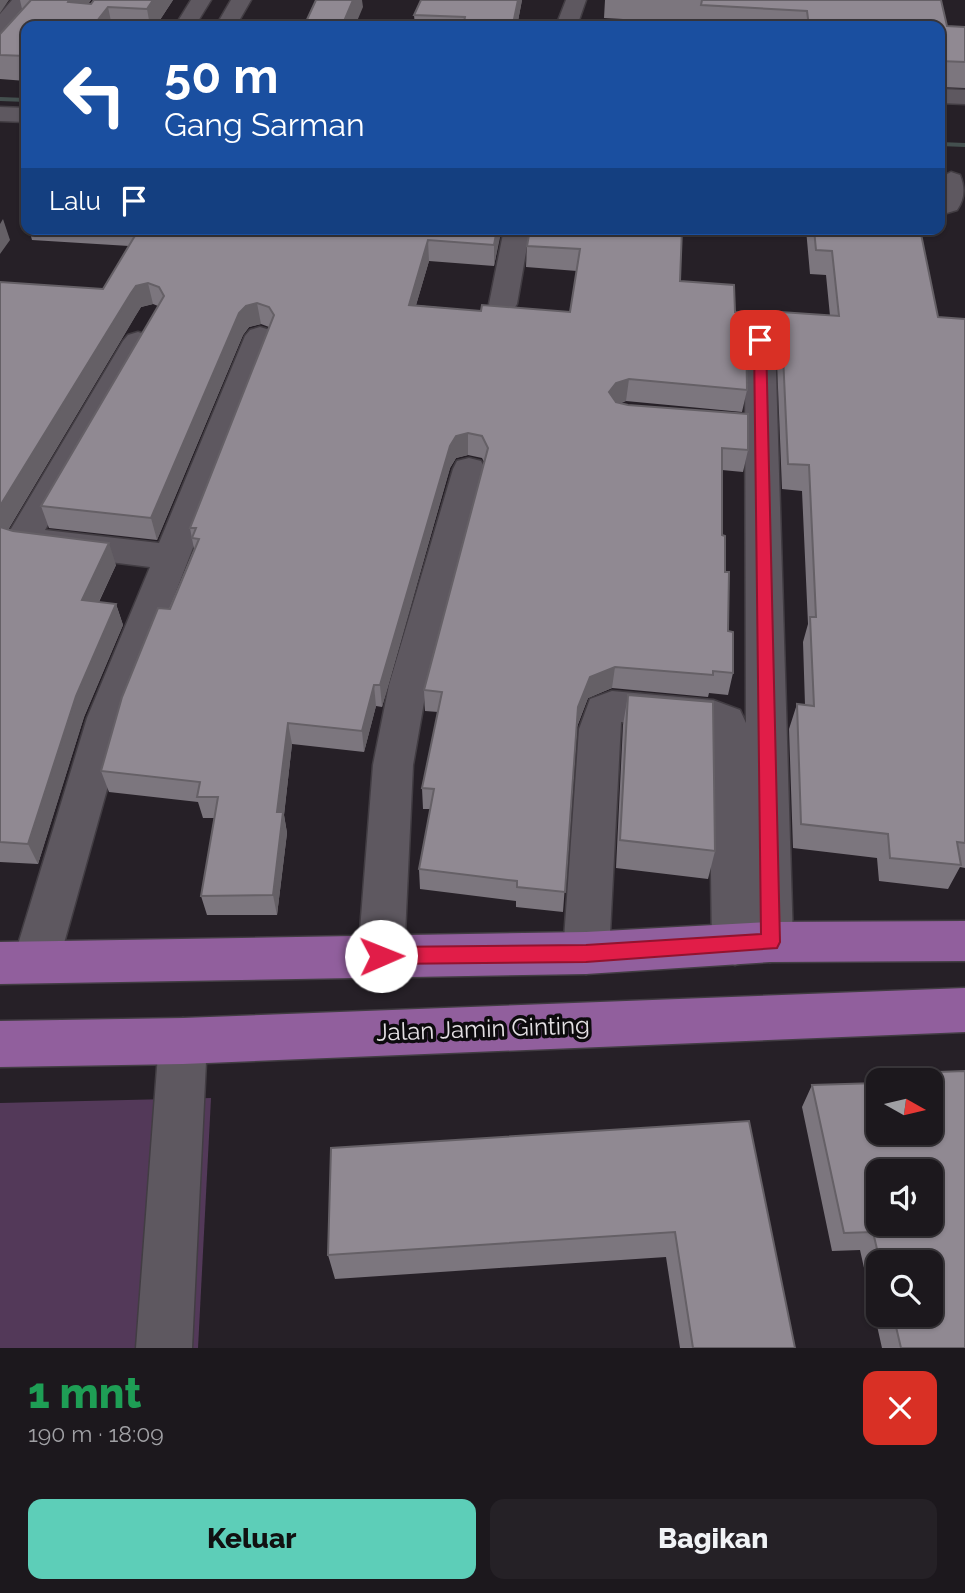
<!DOCTYPE html>
<html lang="id">
<meta charset="utf-8">
<style>
body{margin:0;font-family:Raleway,sans-serif;background:#252126;color:#f1f3f6;height:100vh;display:flex;flex-direction:column;font-size:26px;white-space:nowrap}
*{box-sizing:border-box;margin:0}
p{font-size:23px;color:#a0a0a4}
.icon{flex:none;width:38px;height:38px;fill:none;stroke:currentColor;stroke-width:2;stroke-linecap:round;stroke-linejoin:round}
.map{position:relative;height:1348px;overflow:hidden}
.panel{display:flex;flex-direction:column;background:#1c181d;flex:1}
.panel>*{flex:none}
.top-card{position:absolute;left:21px;top:21px;width:924px;height:214px;border-radius:14px;box-shadow:0 2px 5px #0004,0 0 0 2px #3a373b;background:#1a4fa0;color:#fff;overflow:hidden}
.needle{width:46px;rotate:98deg}
.buttons{position:absolute;left:866px;top:1068px;display:grid;gap:14px}
.buttons a{display:grid;place-items:center;width:77px;height:77px;border-radius:14px;background:#1c181d;box-shadow:0 2px 5px #0004,0 0 0 2px #3a373b;font-size:35px}
.pin{position:absolute;display:grid;place-items:center;width:60px;height:60px;color:#fff;margin:-30px;border-radius:14px;box-shadow:0 4px 10px #0006}
.me{position:absolute;width:77px;margin:-38px;rotate:89deg;stroke-linejoin:round;filter:drop-shadow(0 0 5px #0008)}
.turn{display:flex;align-items:center;gap:24px;height:147px;padding:0 28px;font-size:32px}
.turn .icon{width:91px;height:91px;stroke-width:2.5}
.turn b{display:block;font-size:49px;line-height:60px}
.then{display:flex;align-items:center;height:66px;padding:0 28px;background:#0003;gap:14px;font-size:26px}
.round{display:grid;place-items:center;flex:none;width:74px;height:74px;border-radius:14px;background:#252126}
.head{display:flex;align-items:center;justify-content:space-between;height:119px;padding:0 28px}
h1{font-size:42px;font-weight:800;line-height:52px;color:#1e9e55}
.action{display:flex;gap:14px;margin-top:auto;padding:14px 28px}
.action a{flex:1;height:80px;border-radius:14px;background:#5dceb8;color:#111;font-size:28px;font-weight:800;line-height:80px;text-align:center}
.action a+a{background:#252126;color:#f1f3f6}
.map>svg:first-child{display:block}
.green{fill:#533959}
.lines{fill:none;stroke-linecap:round;stroke-linejoin:round}
.stream{fill:#44504f;fill-rule:evenodd}
.minor-casing{stroke:#423d43;stroke-width:3}
.major-casing{stroke:#423d43;stroke-width:3}
.minor{fill:#5e5860;fill-rule:evenodd}
.major{fill:#915f9d;fill-rule:evenodd}
.wall{fill:#7c767e;fill-rule:evenodd}
.shaded-wall{fill:#656066}
.building{fill:#908992;stroke:#656066;stroke-width:2;fill-rule:evenodd}
.route{fill:#e11d48;stroke:#92132f;stroke-width:2}
.labels{text-anchor:middle;stroke-width:7;stroke-linejoin:round;paint-order:stroke}
.near-street-label{font-size:24px;fill:#e4e0e4;stroke:#0d0b0e}
</style>
<div class="map">
<svg width="965" height="1348" viewBox="0 0 965 1348">
<rect width="100%" height="100%" fill="#262027"/>
<!-- green -->
<path class="green" d="M211,1098L198,1348H0V1103Z"/>
<g class="lines">
<!-- stream -->
<path class="stream" d="M0,97L26,98V102L0,101Z
M940,142L965,143V147L940,146Z"/>
<defs>
<path id="minor" d="M12,0H33L8,39L0,40V14Z
M191,0H211L195,26H175Z
M231,0H251L236,26H216Z
M566,0H586L577,26H556Z
M940,89L965,90V104L940,103Z
M0,107L26,108V122L0,121Z
M951,172L960,175C965,187 965,199 957,210L940,215L942,191L940,178Z
M504,229H530L517,304L513,310L503,313L493,310L489,304Z
M260,327L270,330L275,336L127,718L59,961L52,976L36,982L20,976L13,961L87,718L150,567L22,551L10,547L5,539L123,341L128,335L138,332L148,335L153,341L45,530L159,543L245,336L250,330Z
M760,331L770,334L775,340L793,942L786,956L770,962L753,955L751,959L735,965L719,959L712,944L709,730L621,722L609,953L602,968L586,974L570,968L563,953L579,729L590,699L612,691L713,700L740,710L746,723L745,340L750,334Z
M469,458L481,461L485,469L427,685L413,765L404,956L397,971L381,977L365,971L358,956L373,765L389,685L453,469L457,461Z
M183,1018L200,1025L207,1041L192,1348H136L159,1041L166,1025Z"/>
<path id="major" d="M965,921V961L770,962L586,974L0,984V942L586,932L770,922Z
M965,988V1032L183,1064L0,1067V1021L183,1018Z"/>
</defs>
<!-- minor casing -->
<use href="#minor" class="minor-casing"/>
<!-- major casing -->
<use href="#major" class="major-casing"/>
<!-- minor -->
<use href="#minor" class="minor"/>
<!-- major -->
<use href="#major" class="major"/>
</g>
<!-- wall -->
<path class="wall" d="M20,0H91L88,4L173,0L156,26H26V81L0,79V34L22,9Z
M421,0H522L517,26H415L414,15Z
M605,0H941L947,26L965,27V88L940,87V26H698L699,23L604,18Z
M29,229H501L494,266L429,261L416,305L481,311L570,312L577,271L526,267L527,246L530,229L680,281L735,312L750,313L746,332L747,390L742,412L626,401L621,403L748,450L743,472L722,470V535L728,631L733,673L728,695L709,693L708,697L612,688L588,698L577,727L563,912L516,907V901L420,889L419,869L430,809H423L422,788L438,712L425,711L424,690L484,462L482,458L468,455L456,458L450,468L382,707L376,706L364,752L292,744L284,815L287,833L277,915H207L201,896L214,818H203L198,802L109,792L101,771L194,549L190,528L269,327L261,324L249,327L243,335L157,540L49,528L41,506L158,306L153,304L141,307L136,315L8,530L116,565L99,602L116,604L123,625L84,717L38,864L0,862V282L103,289L129,246L32,240Z
M806,229H920L938,317L965,319V868L960,867L948,889L879,881L877,858L793,848L789,729L797,704L805,705L803,642L808,624L802,491L782,489L776,337L781,312L830,316L826,275L810,274Z
M628,695L715,851L708,879L616,868L623,725Z
M965,1071V1348H882L860,1250L832,1251L802,1107L812,1085L878,1083V1132H931V1080H906L910,1073ZM878,1171H931V1223H878ZM878,1262H931V1314H878Z
M749,1121L795,1348H680L666,1257L335,1279L328,1255Z"/>
<!-- shaded-wall -->
<path class="shaded-wall" d="M0,0H9L0,13Z
M69,0H91L73,26L68,2Z
M153,0H173L156,26H150L147,9Z
M353,0H362L363,7L355,26H342Z
M518,0H522L517,26H513Z
M108,7L112,26H93Z
M3,219L10,240L0,254V224Z
M497,229H501V233L494,266V245Z
M428,240L429,261L410,326L409,305Z
M148,283L153,304L141,307L136,315L3,538L0,531V506L131,293L136,286Z
M257,303L261,324L249,327L243,335L157,540L151,518L239,313L246,306Z
M750,313L746,335V318Z
M629,379L626,401L614,404L609,392L616,383Z
M468,433V455L456,458L450,468L382,707L380,685L450,446L456,436Z
M109,543L116,565L89,622L82,600Z
M116,604L123,625L84,717L38,864L28,844L76,696Z
M615,667L612,688L588,698L576,729L578,707L590,677Z
M374,685L376,706L364,752L362,731Z
M288,723L292,744L284,815L287,833L277,915L273,895L277,812Z"/>
<!-- building -->
<path class="building" d="M31,0H69L68,2L91,4L94,0H153L147,9L108,7L93,26H26V56L0,55V34Z
M316,0H353L342,26H304Z
M421,0H518L513,24L464,22L465,17L414,15Z
M702,0H941L947,26L965,27V62L940,61V26H809L807,11L701,5Z
M139,229H497L494,245L428,240L409,305L481,311L482,305L570,312L580,249L527,246L530,229H682L680,281L734,285L735,312L750,313L746,318L747,390L629,379L616,383L609,392L616,402L628,405L748,414V450L722,448V535L725,536V572H729L728,631L733,632V673L713,671V675L615,667L590,677L578,707L565,892L517,887V881L419,869L434,789L422,788L442,692L424,690L488,448L482,436L468,433L456,436L450,446L380,685H374L362,731L288,723L277,812H283L273,895L201,896L218,797H197L200,782L101,771L122,697L158,608L170,609L199,539L192,538L196,528H190L274,315L269,307L257,303L246,306L239,313L151,518L41,506L164,296L159,287L148,283L136,286L131,293L0,506V282L103,289Z
M814,229H920L938,317L965,319V843L957,842L961,865L890,858L888,834L801,824L797,704L814,706L810,617H816L809,465L788,464L781,312L839,316L832,251L816,250Z
M0,527L13,531L109,543L82,600L116,604L76,696L28,844L0,842Z
M628,695L713,702L715,851L620,840Z
M965,1071V1348H901L893,1314H931V1262H880L873,1232L844,1233L812,1085L878,1083V1132H931V1080H912L910,1073ZM878,1171H931V1223H878Z
M749,1121L795,1348H693L675,1232L328,1255L331,1148Z"/>
<!-- route -->
<path class="route" d="M760,337L766,340L780,942L777,948L586,962L381,964L374,962L371,956L374,949L381,947L586,945L761,934L754,340Z"/>
<g class="labels">
<!-- near-street labels -->
<g class="near-street-label">
<text transform="translate(483 1029) rotate(-2)" y="8">Jalan Jamin Ginting</text>
</g>
</g>
</svg>
<div class="buttons">
<a><svg class="needle" viewBox="-14 -14 28 28"><path d="M0-13l5 13h-10z" fill="#e53935"/><path d="M0 13l5-13h-10z" fill="#a0a0a4"/></svg></a>
<a><svg class="icon" aria-label="sound" viewBox="0 0 24 24"><path d="M4 9h4l5-4v14l-5-4H4zM17 9q2 3 0 6"/></svg></a>
<a><svg class="icon" aria-label="search" viewBox="0 0 24 24"><circle cx="10" cy="10" r="6"/><path d="M15 15l6 6"/></svg></a>
</div>
<div class="pin" style="left:760px;top:340px;background:#d93025"><svg class="icon" aria-label="arrive" viewBox="0 0 24 24"><path d="M6 21V4h12l-3 4 3 4H6"/></svg></div>
<svg class="me" style="left:381px;top:956px" viewBox="-20 -20 40 40"><circle r="19" fill="#fff"/><path d="M0-13L10 11 0 6-10 11z" fill="#e11d48"/></svg>
<div class="top-card">
<div class="turn"><svg class="icon" aria-label="left" viewBox="0 0 24 24"><path d="M17 20v-9H6M10 6l-5 5 5 5"/></svg><div><b>50 m</b>Gang Sarman</div></div>
<div class="then">Lalu<svg class="icon" aria-label="arrive" viewBox="0 0 24 24"><path d="M6 21V4h12l-3 4 3 4H6"/></svg></div>
</div>
</div>
<section class="panel">
<div class="head"><div><h1>1 mnt</h1><p>190 m · 18:09</p></div><a class="round" style="background:#d93025;color:#fff"><svg class="icon" aria-label="close" viewBox="0 0 24 24"><path d="M6 6l12 12M18 6L6 18"/></svg></a></div>
<div class="action"><a>Keluar</a><a>Bagikan</a></div>
</section>
